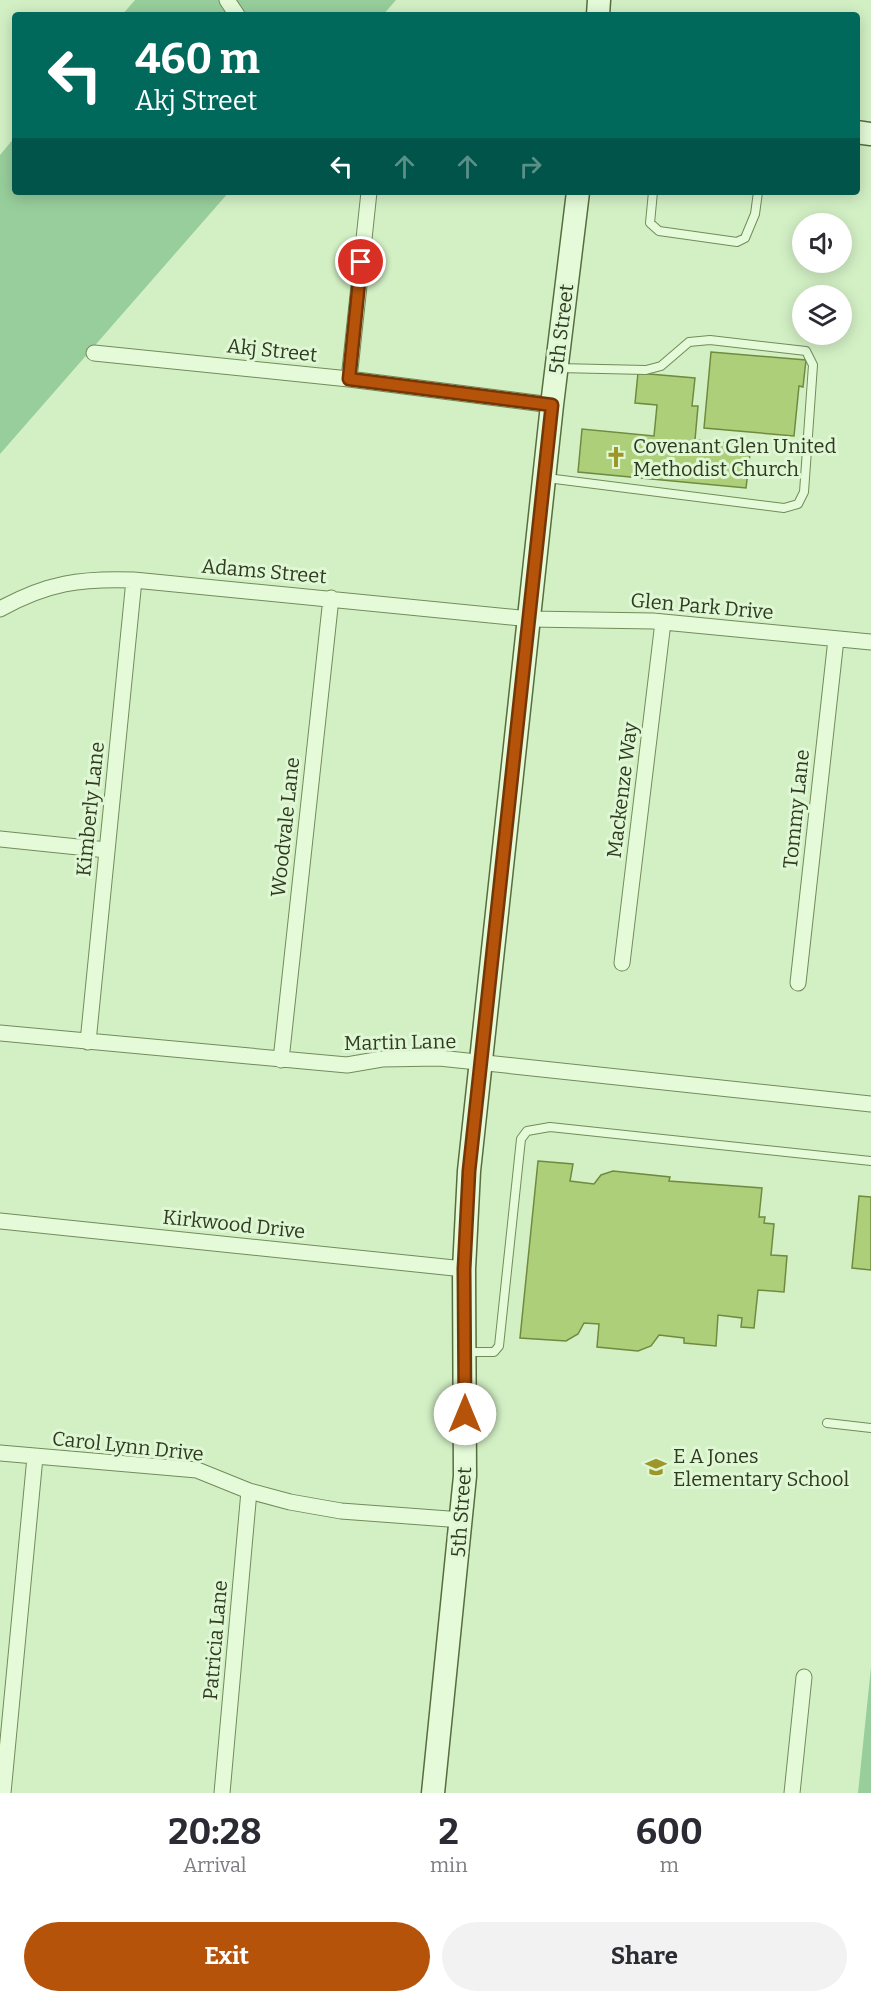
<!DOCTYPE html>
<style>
body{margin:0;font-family:Bitter,serif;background:#f2f2f3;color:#2b2b33;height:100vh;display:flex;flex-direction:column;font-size:22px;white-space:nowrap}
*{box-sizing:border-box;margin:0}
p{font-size:20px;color:#7c7c81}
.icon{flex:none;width:33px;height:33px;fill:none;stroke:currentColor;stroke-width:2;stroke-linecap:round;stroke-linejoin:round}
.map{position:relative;height:1793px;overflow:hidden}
.sheet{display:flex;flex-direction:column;background:#fff;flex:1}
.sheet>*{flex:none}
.top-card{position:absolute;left:12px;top:12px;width:848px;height:183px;border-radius:6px;box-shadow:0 3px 15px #0003;background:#00695c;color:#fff;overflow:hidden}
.tools{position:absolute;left:792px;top:213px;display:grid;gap:12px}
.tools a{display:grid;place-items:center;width:60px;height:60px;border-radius:50%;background:#fff;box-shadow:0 3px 15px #0003;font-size:30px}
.pin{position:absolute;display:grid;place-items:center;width:51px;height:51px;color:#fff;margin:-26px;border:3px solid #fff;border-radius:50%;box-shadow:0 2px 6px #0007}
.me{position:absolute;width:66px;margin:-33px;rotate:0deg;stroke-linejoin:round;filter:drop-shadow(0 0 4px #0008)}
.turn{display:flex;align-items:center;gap:21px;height:126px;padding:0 24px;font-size:27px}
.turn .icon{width:78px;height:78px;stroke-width:2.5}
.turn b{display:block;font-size:42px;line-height:51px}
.lanes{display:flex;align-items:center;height:57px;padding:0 24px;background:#0003;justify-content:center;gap:30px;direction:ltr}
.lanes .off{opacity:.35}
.eta{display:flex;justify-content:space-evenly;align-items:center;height:102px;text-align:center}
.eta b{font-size:36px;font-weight:700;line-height:42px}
.primary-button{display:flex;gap:12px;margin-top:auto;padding:12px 24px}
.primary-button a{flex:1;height:69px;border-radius:36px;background:#b45309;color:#fff;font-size:24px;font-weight:700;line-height:69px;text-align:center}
.primary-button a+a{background:#f2f2f3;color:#2b2b33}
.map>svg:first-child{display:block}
.grass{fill:#98ce9c}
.building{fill:#aecf7a;stroke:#708b3f;stroke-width:1.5}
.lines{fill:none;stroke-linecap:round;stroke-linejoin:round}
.lane-casing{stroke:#738b5a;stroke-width:10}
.street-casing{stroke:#738b5a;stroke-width:17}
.secondary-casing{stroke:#576d3d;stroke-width:25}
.lane{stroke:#e4fad8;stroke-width:8}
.street{stroke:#e4fad8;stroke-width:15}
.secondary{stroke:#e4fad8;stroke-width:22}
.route-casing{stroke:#753606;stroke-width:15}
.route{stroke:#b45309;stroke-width:10}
.labels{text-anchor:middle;stroke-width:6;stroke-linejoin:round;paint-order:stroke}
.street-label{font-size:20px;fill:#2e3b1e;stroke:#e0f7d5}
.poi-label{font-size:20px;fill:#2e3b1e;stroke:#e0f7d5;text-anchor:start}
</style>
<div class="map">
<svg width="871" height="1793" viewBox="0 0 871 1793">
<rect width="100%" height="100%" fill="#d3f0c5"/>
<!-- grass -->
<path class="grass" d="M135,0H396L383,15H122Z
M15,137V192H229L0,454V155Z
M871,1667V1793H858Z"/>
<!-- building -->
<path class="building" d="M711,352L806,360L803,387L799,386L794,436L704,428Z
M638,373L695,378L692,406H698L695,440L751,445L746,488L578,472L582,429L654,436L657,405L635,403Z
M538,1161L573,1164L570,1181L594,1184L601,1175L613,1171L670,1177L669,1181L762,1188L759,1217H765L764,1223L774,1224L771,1255L787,1256L784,1292L758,1290L754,1328L741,1327L742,1318L718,1315L716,1346L684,1343V1338L659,1335L651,1346L638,1351L597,1347L599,1324L584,1323L578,1334L566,1341L520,1338Z
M859,1196L871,1197V1270L852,1268Z"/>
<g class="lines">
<defs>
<path id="lane" d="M653,192L650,223L659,231L737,242L745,238L755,214L758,192
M547,478L784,508L798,504L804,492L813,365L806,351L710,340L689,342L661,366L646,370L558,368
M468,1352H494L499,1346L521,1139L527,1131L550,1127L871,1161
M827,1423L871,1428"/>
<path id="street" d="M227,0L237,15
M94,353L349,379L552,405
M349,379L369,192
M0,609C47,583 81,578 134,580L530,619L653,621L871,642
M0,839L107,850
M622,963L663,622
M798,983L836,639
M0,1033L347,1065L382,1059L439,1058L871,1104
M88,1042L134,580
M281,1060L331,598
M0,1221L464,1269
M0,1453L197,1470L249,1491L290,1502L341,1511L462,1520
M3,1793L35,1457
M222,1793L249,1491
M792,1793L804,1677"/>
<path id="secondary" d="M598,15L599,0
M856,132L871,134
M433,1793L465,1476L464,1269L469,1171L552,405L578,192"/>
</defs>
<!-- lane casing -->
<use href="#lane" class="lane-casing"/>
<!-- street casing -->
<use href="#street" class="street-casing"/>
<!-- secondary casing -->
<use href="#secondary" class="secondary-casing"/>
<!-- lane -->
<use href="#lane" class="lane"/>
<!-- street -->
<use href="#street" class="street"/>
<!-- secondary -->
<use href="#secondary" class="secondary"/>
</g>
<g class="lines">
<defs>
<path id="route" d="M361,262L349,379L552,405L469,1171L464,1269L465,1414"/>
</defs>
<!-- route casing -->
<use href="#route" class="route-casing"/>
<!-- route -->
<use href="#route" class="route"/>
</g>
<!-- icons -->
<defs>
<symbol id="church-bare" viewBox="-9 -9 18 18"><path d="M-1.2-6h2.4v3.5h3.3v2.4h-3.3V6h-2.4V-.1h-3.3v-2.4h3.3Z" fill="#9c9728" stroke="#e0f7d5" stroke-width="2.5" paint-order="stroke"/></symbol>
<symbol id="school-bare" viewBox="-9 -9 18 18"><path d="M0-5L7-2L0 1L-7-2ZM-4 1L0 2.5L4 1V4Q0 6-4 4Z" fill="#9c9728" stroke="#e0f7d5" stroke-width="2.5" paint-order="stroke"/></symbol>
</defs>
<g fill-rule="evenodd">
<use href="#church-bare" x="601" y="442" width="30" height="30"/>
<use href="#school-bare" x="641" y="1452" width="30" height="30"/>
</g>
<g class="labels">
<!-- street labels -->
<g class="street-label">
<text transform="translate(561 329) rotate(-83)" y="7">5th Street</text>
<text transform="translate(272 350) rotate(6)" y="7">Akj Street</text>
<text transform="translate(264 571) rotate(5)" y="7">Adams Street</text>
<text transform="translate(702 606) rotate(5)" y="7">Glen Park Drive</text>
<text transform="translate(622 790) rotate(-83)" y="7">Mackenze Way</text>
<text transform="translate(90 809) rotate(-84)" y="7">Kimberly Lane</text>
<text transform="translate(796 809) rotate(-84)" y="7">Tommy Lane</text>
<text transform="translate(285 827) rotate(-84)" y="7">Woodvale Lane</text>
<text transform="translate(400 1042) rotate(-1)" y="7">Martin Lane</text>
<text transform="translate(234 1224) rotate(6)" y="7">Kirkwood Drive</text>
<text transform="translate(128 1446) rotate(6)" y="7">Carol Lynn Drive</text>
<text transform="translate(461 1512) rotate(-86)" y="7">5th Street</text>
<text transform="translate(215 1640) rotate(-85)" y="7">Patricia Lane</text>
</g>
<!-- poi labels -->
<g class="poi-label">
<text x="633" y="453">Covenant Glen United<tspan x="633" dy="23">Methodist Church</tspan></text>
<text x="673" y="1463">E A Jones<tspan x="673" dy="23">Elementary School</tspan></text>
</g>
</g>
</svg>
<div class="tools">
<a><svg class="icon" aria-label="sound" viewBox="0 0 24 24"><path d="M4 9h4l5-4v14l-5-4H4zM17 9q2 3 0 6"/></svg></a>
<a><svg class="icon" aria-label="layers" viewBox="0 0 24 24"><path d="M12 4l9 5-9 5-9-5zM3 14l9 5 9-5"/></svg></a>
</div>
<div class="pin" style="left:361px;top:262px;background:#d93025"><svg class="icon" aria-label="arrive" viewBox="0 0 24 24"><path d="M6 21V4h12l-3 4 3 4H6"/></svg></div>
<svg class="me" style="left:465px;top:1414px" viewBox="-20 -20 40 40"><circle r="19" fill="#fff"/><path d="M0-13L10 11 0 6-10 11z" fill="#b45309"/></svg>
<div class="top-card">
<div class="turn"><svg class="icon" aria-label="left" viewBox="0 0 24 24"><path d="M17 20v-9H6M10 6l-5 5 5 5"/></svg><div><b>460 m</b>Akj Street</div></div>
<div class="lanes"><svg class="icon" aria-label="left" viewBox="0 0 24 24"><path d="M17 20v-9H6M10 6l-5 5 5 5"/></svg><svg class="icon off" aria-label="ahead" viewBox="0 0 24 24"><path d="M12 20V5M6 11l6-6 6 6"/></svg><svg class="icon off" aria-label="ahead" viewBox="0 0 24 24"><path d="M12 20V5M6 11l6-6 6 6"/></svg><svg class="icon off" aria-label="right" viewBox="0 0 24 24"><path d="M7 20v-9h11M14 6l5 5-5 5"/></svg></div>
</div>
</div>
<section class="sheet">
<div class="eta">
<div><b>20:28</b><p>Arrival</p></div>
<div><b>2</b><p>min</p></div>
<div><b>600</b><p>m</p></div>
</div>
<div class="primary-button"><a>Exit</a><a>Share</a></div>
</section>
